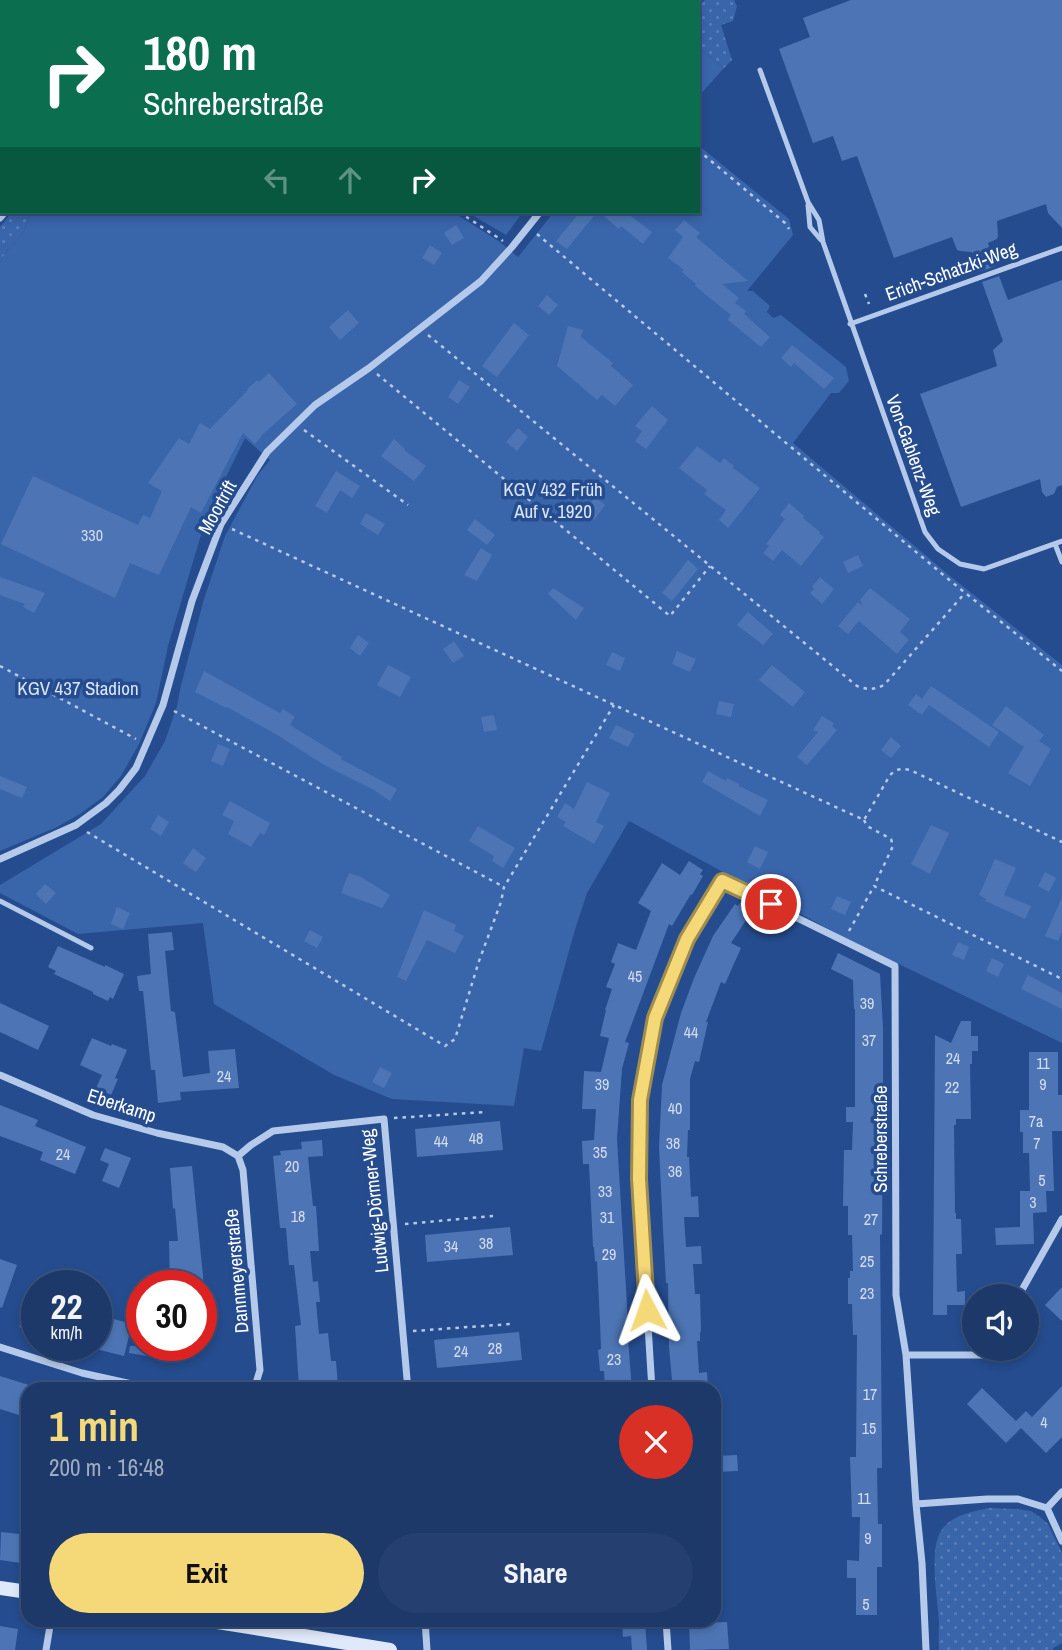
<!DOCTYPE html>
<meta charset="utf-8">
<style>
body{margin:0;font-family:"Archivo Narrow",sans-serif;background:#254070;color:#f1f3f6;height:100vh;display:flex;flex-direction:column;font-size:26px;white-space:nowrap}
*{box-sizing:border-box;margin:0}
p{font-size:23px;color:#a0acc1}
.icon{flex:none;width:38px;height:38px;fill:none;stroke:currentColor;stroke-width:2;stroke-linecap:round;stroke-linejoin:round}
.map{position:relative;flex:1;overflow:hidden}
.side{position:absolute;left:21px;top:1382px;width:700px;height:245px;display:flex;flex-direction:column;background:#1c396a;border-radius:21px;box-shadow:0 4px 10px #0003,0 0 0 2px #3a537e}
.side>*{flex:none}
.hud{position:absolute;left:0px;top:0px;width:700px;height:214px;box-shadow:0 4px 10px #0003,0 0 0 2px #3a537e;background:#0b6e4f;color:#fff;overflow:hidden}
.tools{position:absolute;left:962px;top:1284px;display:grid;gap:14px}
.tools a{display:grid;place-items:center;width:77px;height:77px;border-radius:50%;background:#1c396a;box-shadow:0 4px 10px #0003,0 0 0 2px #3a537e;font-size:35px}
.speed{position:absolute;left:21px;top:1270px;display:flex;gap:14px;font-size:35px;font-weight:700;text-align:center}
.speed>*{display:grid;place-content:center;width:91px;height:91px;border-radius:50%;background:#1c396a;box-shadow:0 4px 10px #0003,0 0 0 2px #3a537e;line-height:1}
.speed small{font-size:18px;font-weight:400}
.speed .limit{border:10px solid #d22;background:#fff;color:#111}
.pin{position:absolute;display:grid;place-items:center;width:60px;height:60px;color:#fff;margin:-30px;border:4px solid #fff;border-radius:50%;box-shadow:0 2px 7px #0007}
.me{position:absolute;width:77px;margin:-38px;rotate:356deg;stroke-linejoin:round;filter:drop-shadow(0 0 5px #0008)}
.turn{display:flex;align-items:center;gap:24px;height:147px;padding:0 28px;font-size:32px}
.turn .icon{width:91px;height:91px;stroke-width:2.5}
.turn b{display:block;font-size:49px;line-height:60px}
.lanes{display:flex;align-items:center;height:66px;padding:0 28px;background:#0003;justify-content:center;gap:35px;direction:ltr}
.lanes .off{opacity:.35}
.round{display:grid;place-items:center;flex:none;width:74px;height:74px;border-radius:37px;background:#254070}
.head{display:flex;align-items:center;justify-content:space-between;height:119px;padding:0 28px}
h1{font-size:42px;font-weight:700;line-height:52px;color:#f5d979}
.button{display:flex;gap:14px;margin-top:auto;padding:14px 28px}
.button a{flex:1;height:80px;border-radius:42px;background:#f5d979;color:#111;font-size:28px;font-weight:700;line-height:80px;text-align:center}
.button a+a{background:#254070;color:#f1f3f6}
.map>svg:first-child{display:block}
.grass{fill:url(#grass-dots)}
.garden{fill:#3965ab}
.building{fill:#4d75b5}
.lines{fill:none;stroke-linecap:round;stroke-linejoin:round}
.path{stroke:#b5caeb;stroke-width:2.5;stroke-dasharray:3.5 5;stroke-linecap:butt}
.lane{stroke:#b5caeb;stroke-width:5}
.street{stroke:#b5caeb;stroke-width:7}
.secondary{stroke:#e0e9f9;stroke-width:14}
.route-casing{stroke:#9f8d4f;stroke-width:18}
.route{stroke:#f5d979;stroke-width:12}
.labels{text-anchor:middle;stroke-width:7;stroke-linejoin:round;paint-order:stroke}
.number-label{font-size:16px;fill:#d2dcec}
.street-label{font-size:19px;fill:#fff;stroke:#254c8e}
.park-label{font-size:19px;fill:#dae5f8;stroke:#254c8e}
</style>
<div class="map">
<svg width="1062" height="1650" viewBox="0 0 1062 1650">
<defs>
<pattern id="grass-dots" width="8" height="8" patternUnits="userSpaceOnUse" patternTransform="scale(1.75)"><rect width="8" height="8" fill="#3965ab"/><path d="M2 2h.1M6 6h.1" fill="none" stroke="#577cb8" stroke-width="1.8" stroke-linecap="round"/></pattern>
</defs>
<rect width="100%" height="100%" fill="#254c8e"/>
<!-- grass -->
<path class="grass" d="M705,0H734L737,6L733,21L721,25L732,60L724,68L698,47V7Z
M12,212H32L22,235L8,249L0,262V227Z
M988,1508L1016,1509L1031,1511L1040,1517L1048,1524L1062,1553V1643L1053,1648V1650H939C938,1641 939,1632 939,1623C938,1600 927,1544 944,1527C955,1514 972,1512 988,1508Z"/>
<!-- garden -->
<path class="garden" d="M0,0H80L79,2H2V144L0,147Z
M124,0H679L678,2H126Z
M698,47L724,68L698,97Z
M698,145L789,219L793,235L747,291H753L770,306L767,312L773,318L781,315L846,367L849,381L839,393H831L793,443L950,576L1062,665V1043L845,938L629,821L587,893L574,933L541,1051L524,1048L514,1106L392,1099L334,1075L214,1004L203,923L78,934L0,893V885L101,824L145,776L165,741L177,706L181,685L204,599L225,536L257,476L270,460L245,438L206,518L168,646L156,703L139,744L121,776L103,797L80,814L57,827L0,851V262L8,249L22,235L32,212H453L500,242L518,257L554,212H698Z
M467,212H523L506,235Z"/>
<!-- building -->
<path class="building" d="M851,0H1062V228L1048,213L1046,204L997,221L998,236L997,239L988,243L996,266L979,272L972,252L960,251L957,250L952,237L894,258L857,156L842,161L833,136L813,143L779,49L810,37L803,18Z
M580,212H597L567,249L556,241Z
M599,212H634L631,216L652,232L643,244L621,226L619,229Z
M684,220L700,233L696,237L748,281L722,284L739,298L735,303L746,311L744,314L770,337L761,347L728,320L731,315L695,286L696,284L682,272L684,270L668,258L683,237L675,230Z
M456,225L464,238L452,245L444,233Z
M430,245L442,253L434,265L422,258Z
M999,276L1008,300L1062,280V485L1057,487L1054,494L1046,497L1042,492L1040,479L961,507L920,394L997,366L993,350L1003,341L982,282Z
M547,295L558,305L549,315L538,306Z
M348,310L359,323L340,340L329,327Z
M514,323L529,335L497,377L482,366Z
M568,326L583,330L581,337L613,363L611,366L633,385L615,406L602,395L597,400L557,366Z
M792,345L834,378L824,389L794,363L791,367L781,358Z
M269,373L297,404L263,434L255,444L243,433L201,513L191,507L159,575L130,563L115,598L1,544L33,476L138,525L143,515L150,518L162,491L148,483L179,438L189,444L200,423L210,429L248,390L247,389L257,380L259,382Z
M459,380L470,387L458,404L448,397Z
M652,406L668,420L646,449L635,441L642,431L635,426Z
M518,428L528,437L517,451L506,442Z
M394,439L405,449L404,450L426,466L414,481L381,456Z
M697,446L720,463L724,458L734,466L733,468L760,488L728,528L719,520L726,510L704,494L707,490L679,468Z
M336,471L360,486L352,498L340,490L327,513L315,506Z
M595,497L605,505L594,520L584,512Z
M789,503L804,516L803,518L820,532L819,533L824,537L801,566L782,550L773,561L763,553L769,546L766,544L785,519L780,515Z
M366,513L385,524L378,535L360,524Z
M475,519L495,535L487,545L467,530Z
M481,548L492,555L477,581L464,575Z
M858,555L863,566L848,573L843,562Z
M688,560L698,569L672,601L662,593Z
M0,577L45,593L34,613L23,607L25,604L0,595Z
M820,577L834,589L822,604L810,593L814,589L812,587Z
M553,588L584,608L576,620L548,594Z
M870,588L910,619L900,632L909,640L897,654L859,621L848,634L838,626L858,602L863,606L860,600Z
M748,612L773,634L763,645L737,625Z
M358,635L369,643L360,656L350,648Z
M454,641L464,656L453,663L443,649Z
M677,651L696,659L690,672L672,664Z
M612,652L625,658L620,671L606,665Z
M388,665L411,677L400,697L377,685Z
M772,665L805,692L793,707L759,680Z
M204,671L280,713L283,709L295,717L290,725L342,757L341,759L397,789L390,801L374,790L324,765L279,736L227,707L226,708L195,692Z
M931,686L999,732L989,747L929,705L922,715L908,705L916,694L922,699Z
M719,701L734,704L731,717L716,714Z
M1006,706L1044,735L1039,741L1051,749L1030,786L1008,773L1024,747L992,725Z
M494,715L497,730L484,732L481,717Z
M822,716L834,723L832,726L837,730L807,765L797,757L818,732L813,730Z
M616,725L635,734L628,747L609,738Z
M891,737L901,746L891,758L881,750Z
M218,744L230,749L223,766L211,761Z
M708,771L726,781L727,778L739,784V786L768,800L760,816L702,782Z
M0,776L27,787L22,798L0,789Z
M587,782L610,793L596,822L604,826L594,844L563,826L566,822L557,817L565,803L574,809Z
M230,801L270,823L264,835L260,833L251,847L228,834L234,821L222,815Z
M158,815L169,822L161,836L150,829Z
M931,825L949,833L930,874L911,864Z
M478,826L515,848L503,868L492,861L494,856L469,841Z
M755,846L768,852L760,869L747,862Z
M193,848L206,858L196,872L183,863Z
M995,859L1016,868L1004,895L1031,906L1025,919L985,901L986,899L979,895Z
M689,861L703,870L700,874L703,876L692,895L691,894L672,926L669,924L625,1042L629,1043L622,1069L617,1139L629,1339H628L632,1390H605L604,1371H600L598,1350L601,1349L600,1322L597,1261L595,1262L594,1247H593L589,1164H583L582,1141L594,1140L596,1109H582L584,1071L601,1072L609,1038L600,1036L606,1010H605L612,989L606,987L615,964L611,962L618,943L636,950L651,911L638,903L662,863L680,875Z
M1045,872L1056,878L1049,892L1038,886Z
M349,873L361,877L390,895L382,908L341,893Z
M45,884L56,893L46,904L36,894Z
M837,896L851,902L845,915L831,909Z
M1062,897V932L1058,941L1045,936Z
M742,900L754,908L731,943L741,948L725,984L721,982L706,1022H708L699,1062L695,1061L690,1079V1130H688L687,1157H689L691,1197L698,1196L699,1217H684L686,1247L701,1246L702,1264H693L695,1294H700L701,1332H700V1341H697L699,1373L707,1372L708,1390H676L675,1380H672L669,1347L668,1283H666L663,1230L659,1147L662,1085L681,1013L694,978L713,936L735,904L738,906Z
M117,907L130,913L123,929L111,924Z
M424,910L456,925L454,931L464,936L455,953L427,940L406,981L397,977Z
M310,930L323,937L317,948L304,941Z
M172,932L174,950L165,951L171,1011L175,1012L183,1077L210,1073L208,1051L235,1049L239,1088L180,1092L181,1100L158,1103L155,1070H151L143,991H139L137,976L151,974L148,934Z
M958,942L969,947L964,960L952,955Z
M58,946L105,967V965L124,974L113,999L110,997L108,1001L93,994V992L54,974L56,971L48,967Z
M838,953L880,974L883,1028V1090L882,1234L880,1235L882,1468H877L878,1524H882V1567H877V1615H856V1578H847V1560L859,1561L860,1517H852L850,1457H856L857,1335H853L852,1304H848V1278H850V1271H853L852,1235H848V1206H843L844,1150H852L853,1122H846V1107H855V1009H854L853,980L831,969Z
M992,958L1004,964L998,977L986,971Z
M1028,975L1062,993V1009L1021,989Z
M0,1003L49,1026L38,1050L0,1032Z
M961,1021H971V1036H978V1051H972V1064H970L971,1119H956V1125H954L955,1213H956V1219H961L962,1254H956L957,1292L965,1291V1305H947V1315H933L935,1035L951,1043Z
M92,1038L111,1046L112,1044L127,1050L115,1078L118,1079L111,1095L96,1088L102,1075L80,1065Z
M1029,1052H1058V1095H1062V1131H1052L1054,1191H1046L1047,1212L1033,1213L1034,1244L996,1245L995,1228L1020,1227V1191H1030L1029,1153H1023V1132H1020V1110H1029Z
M380,1067L392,1073L384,1088L372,1082Z
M0,1105L38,1120L35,1126L86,1147L75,1174L40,1160L43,1152L0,1136Z
M500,1121L503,1150L417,1157L415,1129Z
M322,1140L323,1156L308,1157L313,1206H316L319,1251H310L313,1282L318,1281L320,1302H316L319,1334L328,1333L331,1361H336L338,1386L299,1388L295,1326L301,1325L294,1265H289L286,1228H280L273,1156L281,1155L280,1151L302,1149L301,1142Z
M105,1148L131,1158L119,1188L102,1181L109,1164L100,1160Z
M192,1166L204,1286H170L169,1241H178L175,1208L173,1209L170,1168Z
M510,1227L513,1255L427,1262L425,1235Z
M0,1259L17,1265L2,1308L0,1307Z
M35,1283H37V1333L19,1327Z
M1062,1287V1321L1045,1305Z
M96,1316L109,1320L110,1318L132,1324L124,1356L96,1349Z
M519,1332L522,1360L437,1368L434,1340Z
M130,1346H172L170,1360L129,1353Z
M0,1376L32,1386L31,1390H28V1398L22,1416L0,1409Z
M1062,1386V1437L1046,1453L1021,1428L1006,1443L967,1404L982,1388L1016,1421L1026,1411L1032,1417Z
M737,1455L738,1471L715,1472L714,1456Z
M1,1532L28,1535V1564L0,1560Z
M622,1620H645L647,1650H632L631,1636L623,1637Z
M727,1622L729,1649L690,1650L689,1623Z
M0,1626L18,1629L15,1650H0Z"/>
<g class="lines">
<!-- path -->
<path class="path" d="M341,2L343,0
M528,2L529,0
M698,150L785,223L789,229
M459,212L503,241
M537,234L953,583L1062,671
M865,294L869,304
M428,335L857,686C868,690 874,690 884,685L965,593
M377,374L670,616L710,566
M304,430L408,505
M232,529L864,820L890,775C896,769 901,768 910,770L1062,842
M0,666L136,739
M174,711L504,887
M864,820L867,826L891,839L893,846L874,886
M87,832L445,1046L455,1039L479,961L501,902L504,887L614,705
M849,931L874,886L1062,979
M394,1118L485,1112
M405,1224L493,1216
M413,1331L511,1324"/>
<!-- lane -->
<path class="lane" d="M695,2L696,0
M760,70L808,202L819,220L823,242L925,532L938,549L960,564L984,569L1062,541
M808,205L810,227L821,240
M850,324L1062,248
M1055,544L1062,562
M0,901L91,948"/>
<!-- street -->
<path class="street" d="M93,2L94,0
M0,167L2,164
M0,218L5,212
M0,859L76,825L106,803L119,790L136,768L163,705L192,601L221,524L267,452L315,405L369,368L481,281L512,247L540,212
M0,1075L93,1115L157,1133L223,1147L238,1156
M238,1156L251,1145L273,1131L384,1119L408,1390
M238,1156L243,1170L260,1370L256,1383L246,1390
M1018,1297L1062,1219
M0,1347L82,1373L159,1390
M906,1355H984L988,1349
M652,1390L639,1179L640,1100L655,1018L686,939L722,881L895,966L896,1295L906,1355L916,1504
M1047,1508L1062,1492
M425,1620L427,1650
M666,1620L668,1650
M46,1650L51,1620
M926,1650L922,1563L916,1504L987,1499H1018L1047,1508L1062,1541"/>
<!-- secondary -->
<path class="secondary" d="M0,1588L28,1592
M205,1620L390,1650"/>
</g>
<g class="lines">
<defs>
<path id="route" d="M647,1310L639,1179L640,1100L655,1018L687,939L722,881L771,904"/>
</defs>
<!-- route casing -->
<use href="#route" class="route-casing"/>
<!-- route -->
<use href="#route" class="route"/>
</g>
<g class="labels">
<!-- number labels -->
<g class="number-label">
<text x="92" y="541">330</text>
<text x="635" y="982">45</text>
<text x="867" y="1009">39</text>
<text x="691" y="1038">44</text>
<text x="869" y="1046">37</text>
<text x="953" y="1064">24</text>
<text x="1043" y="1069">11</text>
<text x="224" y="1082">24</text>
<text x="602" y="1090">39</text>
<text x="1043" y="1090">9</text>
<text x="952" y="1093">22</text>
<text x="675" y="1114">40</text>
<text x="1036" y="1127">7a</text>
<text x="476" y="1144">48</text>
<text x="441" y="1147">44</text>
<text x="673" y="1149">38</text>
<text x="1037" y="1149">7</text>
<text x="600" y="1158">35</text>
<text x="63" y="1160">24</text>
<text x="292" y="1172">20</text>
<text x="675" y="1177">36</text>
<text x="1042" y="1186">5</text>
<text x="605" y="1197">33</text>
<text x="1033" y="1208">3</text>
<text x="298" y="1222">18</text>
<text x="607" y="1223">31</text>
<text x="871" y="1225">27</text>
<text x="486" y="1249">38</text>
<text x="451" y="1252">34</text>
<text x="609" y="1260">29</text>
<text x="867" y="1267">25</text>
<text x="867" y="1299">23</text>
<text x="495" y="1354">28</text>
<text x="461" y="1357">24</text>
<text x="614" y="1365">23</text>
<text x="870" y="1400">17</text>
<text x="1044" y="1428">4</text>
<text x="869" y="1434">15</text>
<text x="864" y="1504">11</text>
<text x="868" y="1544">9</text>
<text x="866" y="1610">5</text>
</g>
<!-- street labels -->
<g class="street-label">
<text transform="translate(951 271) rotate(-20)" y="7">Erich-Schatzki-Weg</text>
<text transform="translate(914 455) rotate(70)" y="7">Von-Gablenz-Weg</text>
<text transform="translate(217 507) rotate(-61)" y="7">Moortrift</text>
<text transform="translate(122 1105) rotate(18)" y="7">Eberkamp</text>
<text transform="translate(880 1139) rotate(-90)" y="7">Schreberstraße</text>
<text transform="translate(374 1201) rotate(-96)" y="7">Ludwig-Dörmer-Weg</text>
<text transform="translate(236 1271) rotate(-95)" y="7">Dannmeyerstraße</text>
</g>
<!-- park labels -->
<g class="park-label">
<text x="553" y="496">KGV 432 Früh<tspan x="553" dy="22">Auf v. 1920</tspan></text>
<text x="78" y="695">KGV 437 Stadion</text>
</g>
</g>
</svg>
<div class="tools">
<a><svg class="icon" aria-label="sound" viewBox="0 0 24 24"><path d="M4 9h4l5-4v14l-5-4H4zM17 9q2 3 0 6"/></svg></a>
</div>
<div class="speed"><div>22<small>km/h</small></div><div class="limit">30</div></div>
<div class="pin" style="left:771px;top:904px;background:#d93025"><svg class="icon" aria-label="arrive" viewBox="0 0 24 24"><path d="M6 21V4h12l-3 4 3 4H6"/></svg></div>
<svg class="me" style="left:647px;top:1310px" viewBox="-20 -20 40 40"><path d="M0-17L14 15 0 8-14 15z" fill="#f5d979" stroke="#fff" stroke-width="4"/></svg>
<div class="hud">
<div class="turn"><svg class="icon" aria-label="right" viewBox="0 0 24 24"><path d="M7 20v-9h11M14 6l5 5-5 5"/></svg><div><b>180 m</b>Schreberstraße</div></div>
<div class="lanes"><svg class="icon off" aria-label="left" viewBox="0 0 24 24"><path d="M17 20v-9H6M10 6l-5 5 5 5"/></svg><svg class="icon off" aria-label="ahead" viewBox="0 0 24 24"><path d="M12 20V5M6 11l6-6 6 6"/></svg><svg class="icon" aria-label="right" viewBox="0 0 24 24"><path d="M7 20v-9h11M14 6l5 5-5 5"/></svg></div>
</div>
<section class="side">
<div class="head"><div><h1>1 min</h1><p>200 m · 16:48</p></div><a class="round" style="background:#d93025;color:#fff"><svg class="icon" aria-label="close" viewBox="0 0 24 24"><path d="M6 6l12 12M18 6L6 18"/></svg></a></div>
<div class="button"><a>Exit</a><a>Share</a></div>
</section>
</div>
